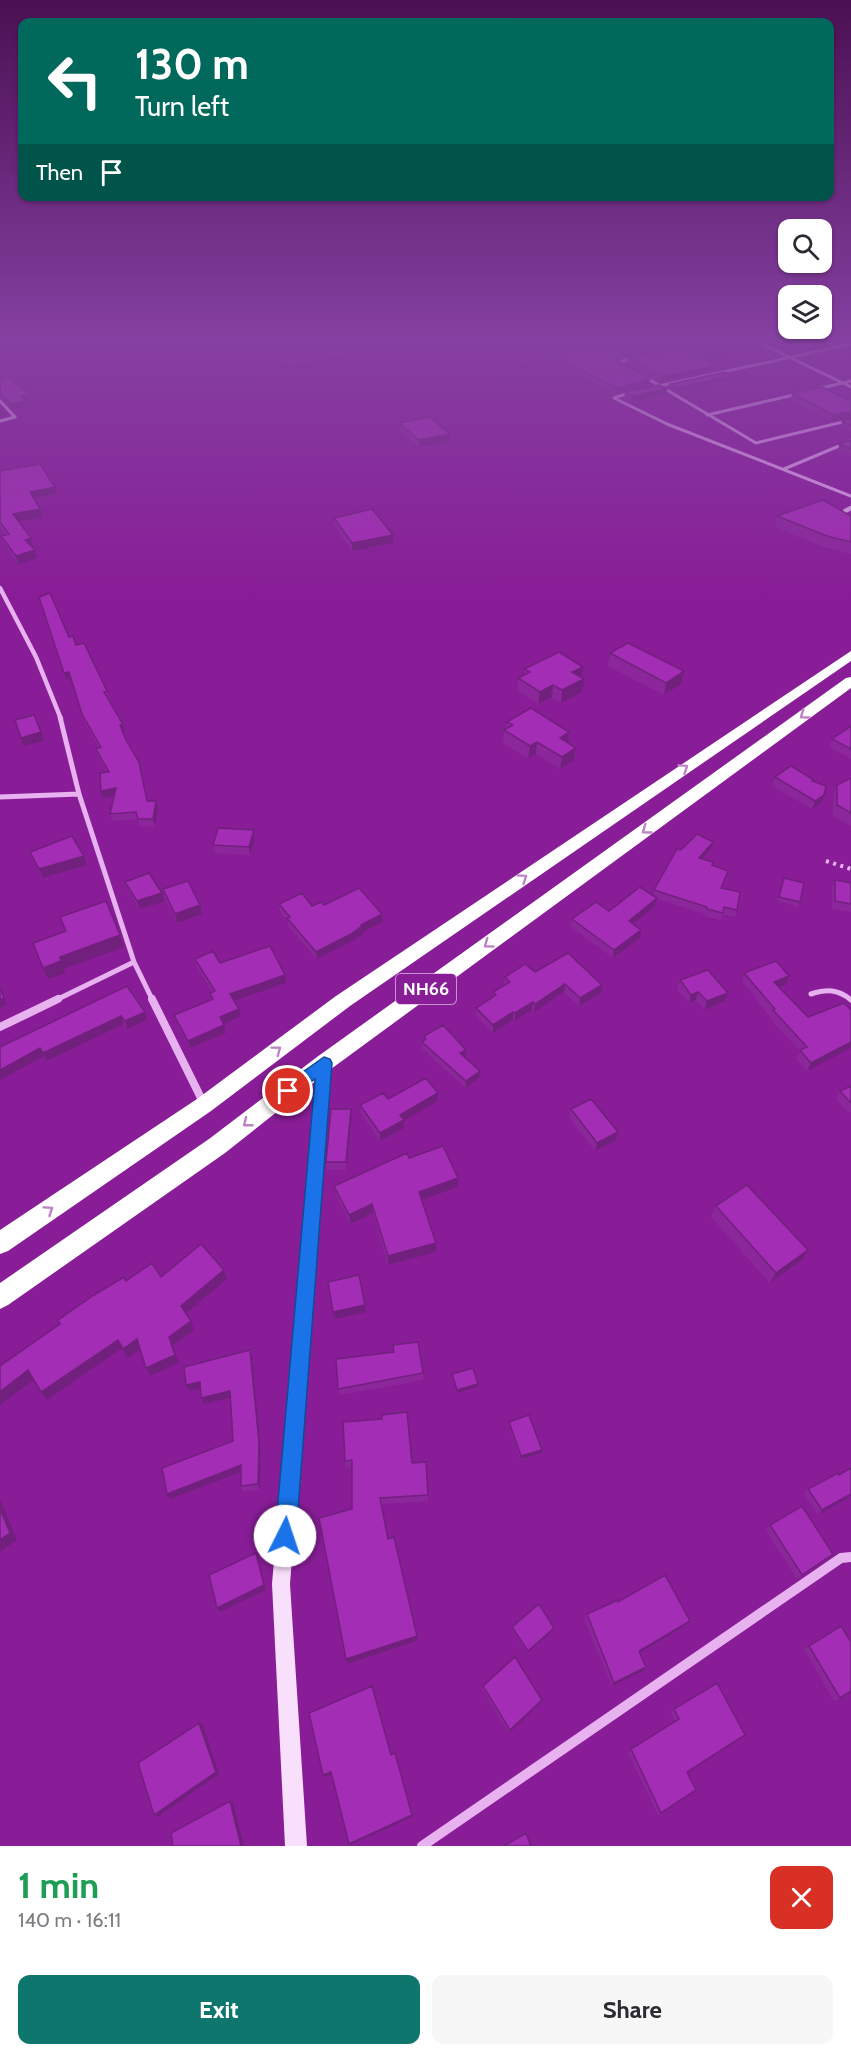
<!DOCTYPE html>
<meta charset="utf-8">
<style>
body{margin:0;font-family:Cabin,sans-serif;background:#f7f7f7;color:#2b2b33;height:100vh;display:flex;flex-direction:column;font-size:22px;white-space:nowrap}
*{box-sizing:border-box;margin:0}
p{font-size:20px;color:#7c7c81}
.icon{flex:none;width:33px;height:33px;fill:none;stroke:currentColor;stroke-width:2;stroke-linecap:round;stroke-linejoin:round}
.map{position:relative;height:1846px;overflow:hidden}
.panel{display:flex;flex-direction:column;background:#fff;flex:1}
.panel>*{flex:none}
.top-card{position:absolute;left:18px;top:18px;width:816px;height:183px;border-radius:12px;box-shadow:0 2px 4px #0004;background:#00695c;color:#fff;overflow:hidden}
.controls{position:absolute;left:778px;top:219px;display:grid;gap:12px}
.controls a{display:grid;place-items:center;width:54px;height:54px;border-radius:12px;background:#fff;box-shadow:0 2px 4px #0004;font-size:30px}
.pin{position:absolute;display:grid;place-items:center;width:51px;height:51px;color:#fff;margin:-26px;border:3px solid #fff;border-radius:50%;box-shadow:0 2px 6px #0007}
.me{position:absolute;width:66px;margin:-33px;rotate:4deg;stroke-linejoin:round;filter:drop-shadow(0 0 4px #0008)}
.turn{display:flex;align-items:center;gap:21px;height:126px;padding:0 18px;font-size:27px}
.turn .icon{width:78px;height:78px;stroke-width:2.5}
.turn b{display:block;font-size:42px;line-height:51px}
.then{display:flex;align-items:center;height:57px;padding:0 18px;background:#0003;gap:12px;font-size:22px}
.round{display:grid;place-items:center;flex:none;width:63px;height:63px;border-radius:12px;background:#f7f7f7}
.headline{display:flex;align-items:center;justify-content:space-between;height:102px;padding:0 18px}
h1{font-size:36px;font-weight:700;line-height:45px;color:#1e9e55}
.action{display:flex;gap:12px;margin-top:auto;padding:12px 18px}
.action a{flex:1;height:69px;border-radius:12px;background:#0f766e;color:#fff;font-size:24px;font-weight:700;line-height:69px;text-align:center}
.action a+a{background:#f7f7f7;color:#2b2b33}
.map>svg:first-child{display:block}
.green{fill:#9d27af}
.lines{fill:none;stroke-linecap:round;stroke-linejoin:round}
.path{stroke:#e7b2ef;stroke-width:4;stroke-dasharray:3 4.5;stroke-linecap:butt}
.street-far4{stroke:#e7b2ef;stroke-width:3}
.street-far3{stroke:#e7b2ef;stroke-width:4.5}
.street-far2{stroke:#e7b2ef;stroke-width:5}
.street-far1{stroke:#e7b2ef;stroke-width:8}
.street{stroke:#e7b2ef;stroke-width:10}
.secondary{fill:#f8dffb;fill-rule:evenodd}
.highway{fill:#fff;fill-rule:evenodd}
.wall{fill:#8c279b}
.shaded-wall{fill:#72207e}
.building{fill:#a32db4;stroke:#72207e;stroke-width:1.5}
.oneway{stroke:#be83c6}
.route{fill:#1a73e8;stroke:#114b97;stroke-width:1.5}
.labels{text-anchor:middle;stroke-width:6;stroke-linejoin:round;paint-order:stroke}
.shield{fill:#881d97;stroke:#dbbbe0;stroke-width:1.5}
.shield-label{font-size:18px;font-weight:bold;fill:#fff}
</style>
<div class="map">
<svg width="851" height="1846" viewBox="0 0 851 1846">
<rect width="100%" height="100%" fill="#881d97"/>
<!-- green -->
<path class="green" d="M238,336H649L525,363L489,345L387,346L290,366Z"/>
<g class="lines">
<!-- path -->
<path class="path" d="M826,861L851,869"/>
<!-- street-far4 -->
<path class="street-far4" d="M754,340L851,387
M625,366L620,362L635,358
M645,377L756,443L851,420
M654,387L851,344
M817,389L851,381
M632,392L614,398L667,424L851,496
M0,401L15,417L0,421
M707,415L798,394
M784,469L851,441"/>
<!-- street-far3 -->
<path class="street-far3" d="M851,508L845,511L842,519L851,524
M0,588L36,657L61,719"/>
<!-- street-far2 -->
<path class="street-far2" d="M60,717L79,794L134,962L153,1001
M0,797L79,794
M811,994C827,989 838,989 851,1000
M54,1001L134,962"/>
<!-- street-far1 -->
<path class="street-far1" d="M152,999L203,1102
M0,1027L58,999"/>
<!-- street -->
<path class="street" d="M422,1846L841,1558L851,1557"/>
<!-- secondary -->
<path class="secondary" d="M324,1057L329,1059L331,1063L290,1584L307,1846H285L272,1584L317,1063L319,1059Z"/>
<!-- highway -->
<path class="highway" d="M851,651V661L350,1006L211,1111L8,1251L0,1254V1230L197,1099L336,996Z
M851,677V688L331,1069L225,1153L8,1305L0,1309V1283L209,1139L317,1057L846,678Z"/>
</g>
<!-- wall -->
<path class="wall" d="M753,336H804L771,344Z
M824,336H851V338L837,342Z
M649,339L622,356L618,360L649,384L616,393L545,359L546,354Z
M760,347L701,358L715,366L714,370L660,382L627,363L628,358Z
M0,379L29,398L25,399L27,405L12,409L3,398H0Z
M731,379L676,392L669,388L670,384Z
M667,389L666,394L631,402L624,398L625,392Z
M792,393L851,401L831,421L791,399Z
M851,418V432L841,426L842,421Z
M399,423L449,434V441L419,447L399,431Z
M851,440V456L838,451L839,444Z
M0,471L57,494L34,499L42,517L18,521L33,546L31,547L35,550L37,558L18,564L4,543L1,536L6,535L0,526Z
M777,516H851V554L824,547L775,527Z
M334,518L393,543L352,551L334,526Z
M39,597L76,645L107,691L109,698H108L123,724L125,731H122L147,801H156L158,808L155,826L140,827L138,819L112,821L110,814L114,796L103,798L107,772L98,756L96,749L99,748L84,721L71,679L66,680Z
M610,653L684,671L681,684L664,695L608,666Z
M583,667L582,678V692L561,703L552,697L538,704L517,690L518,678L524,675V669Z
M507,722L569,732L568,743L574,760L560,769L536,754L528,759L503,743L504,730L507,729Z
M851,726V759L829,747L832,739Z
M775,777L813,781L821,803L812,809L772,786Z
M851,778V826L833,816V796L837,785Z
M254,830L255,838L250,855L214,853L213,845Z
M711,849L703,859L726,878L722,888L737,910L735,917L722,914L721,920L704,916L705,914L657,899L655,906L633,924L640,938L613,958L571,927L572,919L609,911L653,896L654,890L681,850Z
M30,852L84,856L87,865L43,878L33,861Z
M784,878L800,902L798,907L777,901Z
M835,880L851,883V912L832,909V888Z
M125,882L164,902L139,909L128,890Z
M163,889L200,905L202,914L177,923L165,898Z
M279,904L312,906L324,905L382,914L383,922L363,932V934L351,942L317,959L288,926V920L280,912Z
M195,959L220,963L286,983L234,1001L241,1016L224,1024L226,1033L190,1048L177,1023L174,1015L211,1000L210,993L213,992L197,967Z
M535,972L601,993L579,1006L564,992L534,1012L532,1010L514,1021L513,1020L493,1033L476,1016V1008L493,998V992L504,985L505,977Z
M744,973L789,976L786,985L779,987L808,1017L844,1003L807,1071L796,1059L800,1051L770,1019V1017L742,981Z
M680,980L725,1001L704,1010L696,1000L689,1003L677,989Z
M145,1012L147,1020L127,1029L124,1024L47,1061L44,1056L0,1080V1047Z
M424,1036L466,1050V1057L465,1058L480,1071L479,1078L466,1088L422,1049V1042L424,1041Z
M851,1086V1112L848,1113L836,1099L840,1091Z
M438,1093V1101L404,1121V1128L380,1141L361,1113L360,1105L388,1099Z
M571,1109L618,1132L616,1140L595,1151L569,1117Z
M352,1117L346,1170H327L326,1162Z
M409,1158L458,1178V1187L422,1200L436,1252L388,1265L373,1213L350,1224L336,1195L334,1186Z
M716,1206L802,1260L770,1283L711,1217Z
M393,1345L423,1373V1380L340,1395L338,1389L393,1352Z
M250,1350L252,1357L261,1449L260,1490L243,1491L241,1486V1472L170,1499L167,1494L233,1441L231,1397L204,1404L201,1398L200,1388L189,1391L186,1385Z
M343,1422L412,1463L428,1495V1501L382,1504L388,1539L417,1636V1641L348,1664L346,1659L352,1509V1467L346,1468L345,1461Z
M509,1422L541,1453L520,1459L509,1425Z
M808,1489L851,1496L818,1515L804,1494Z
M770,1525L827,1559L797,1579L766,1530Z
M618,1602L690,1621L686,1625L640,1652L646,1667L643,1671L612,1686L584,1619L587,1614Z
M841,1626L840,1698L834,1701L804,1649Z
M512,1627L553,1630L527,1653L512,1629Z
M483,1686L542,1700L540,1703L509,1733L482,1689Z
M674,1709L745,1735L687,1772L661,1813L658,1815L628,1752L675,1722L671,1712Z"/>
<!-- shaded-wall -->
<path class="shaded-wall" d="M703,336H727L622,356L617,362V357L623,351Z
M786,336H804L771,344L772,339Z
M842,336H851V338L837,342L838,337Z
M761,342L760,347L694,359L695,354Z
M715,366L714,370L660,382L661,377Z
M731,376V379L676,392L677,388Z
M650,379L649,384L616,393L617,388Z
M667,389L666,394L631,402L632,396Z
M28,394L29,398L22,400L21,396Z
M26,401L27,405L12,409L11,404Z
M4,411L6,416L0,417V412Z
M851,412V417L831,421L833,415Z
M449,434V441L419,447V440Z
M55,487L57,494L32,499L30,492Z
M40,509L42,517L15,522L13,514Z
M393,535V543L352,551V543Z
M31,538L33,546L27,548L25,540Z
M35,550L37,558L18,564L16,556Z
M583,667L582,679L572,672Z
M684,671L681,684L664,695L666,683Z
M69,672L71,679L66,680L64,673Z
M584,679L582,692L561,703L562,690Z
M553,685L552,697L538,704L540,692Z
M123,724L125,731L121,732L120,725Z
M41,732L44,741L24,746L21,738Z
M569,732L568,744L560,738Z
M537,742L536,754L528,759L530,746Z
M576,748L574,760L560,769L562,757Z
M116,788L118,795L103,798L101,791Z
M824,795L821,803L812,809L815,801Z
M156,801L158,808L155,826L153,819Z
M254,830L255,838L250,855L249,847Z
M713,842L711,849L697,865L699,858Z
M84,856L87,865L43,878L39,869Z
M162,893L164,902L139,909L137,901Z
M657,898L655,906L627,929L629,921Z
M200,905L202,914L177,923L175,914Z
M382,914L383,922L363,932V934L351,942L317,959L316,952L361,925Z
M641,930L640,938L613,958L614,950Z
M120,935L124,947L64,969L66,973L48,979L43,968L60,957Z
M285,975L286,983L231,1002L230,994Z
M789,976L786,985L771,990L774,982Z
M565,984L564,992L534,1012L535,1004Z
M602,985L601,993L579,1006L580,998Z
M0,986L7,1005L0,1008Z
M698,992L696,1000L689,1003L691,995Z
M728,993L725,1001L704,1010L707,1001Z
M533,1002L532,1010L514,1021L515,1013Z
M239,1009L241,1016L222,1025L220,1017Z
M145,1012L147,1020L127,1029L125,1021Z
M513,1012V1020L493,1033V1025Z
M121,1016L124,1024L47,1061L43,1053Z
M224,1025L226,1033L190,1048L188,1041Z
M851,1042V1048L807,1071L811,1063Z
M40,1048L44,1056L0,1080V1070Z
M466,1050V1057L460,1061V1053Z
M480,1071L479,1078L466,1088V1081Z
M438,1093V1101L404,1121V1128L380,1141V1133L400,1115Z
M351,1109L352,1117L346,1170V1162Z
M618,1132L616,1140L595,1151L597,1143Z
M458,1178V1187L419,1201V1192Z
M372,1204L373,1213L350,1224L349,1215Z
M436,1243V1252L388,1265V1256Z
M808,1250L802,1260L770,1283L776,1273Z
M224,1270L227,1279L184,1315L181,1306Z
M365,1305L366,1312L335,1319L333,1312Z
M191,1321L194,1330L173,1345L179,1363L150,1376L146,1368L169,1337Z
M137,1339L142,1348L127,1358L123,1349Z
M118,1340L122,1348L47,1400L41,1392Z
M250,1350L252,1357L261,1449L260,1490L258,1484Z
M28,1370L35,1379L0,1405V1392Z
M200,1382L202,1388L189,1391L186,1385Z
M478,1384V1387L456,1393L457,1390Z
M230,1391L233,1397L204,1404L201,1398Z
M542,1450L541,1453L520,1459L521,1456Z
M241,1465L244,1471L170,1499L167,1494Z
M851,1494V1496L818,1515L822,1510Z
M0,1499L17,1540L0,1552Z
M256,1553L258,1558L266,1590L220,1612L217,1608Z
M833,1554L827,1559L797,1579L802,1575Z
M690,1621L686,1625L636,1655L639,1651Z
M554,1628L553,1630L527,1653L528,1651Z
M417,1636V1641L348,1664L346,1659Z
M646,1667L643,1671L612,1686L614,1683Z
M542,1700L540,1703L509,1733L510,1730Z
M199,1723L203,1725L219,1774L159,1816L154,1815Z
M331,1772L333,1774L325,1777L323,1775Z
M230,1801L233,1802L244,1846H241Z
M412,1815V1817L350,1845L349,1844Z"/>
<!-- building -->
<path class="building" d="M661,336H703L623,351L617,357L618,361L650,379L617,388L546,354L649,339Z
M744,336H747L761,342L695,354L715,366L661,377L628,358Z
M765,336H786L772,339Z
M725,372L731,376L677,388L670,384Z
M8,377L28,394L21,396L26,401L11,404L2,394H0V379Z
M659,385L667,389L632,396L625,392Z
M822,387L851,401V412L833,415L792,393Z
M430,417L449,434L419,440L399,423Z
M851,418V425L842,421Z
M851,440V449L839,444Z
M40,464L55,487L30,492L40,509L13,514L31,538L25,540L35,550L16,556L1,536L9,534L0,522V471Z
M823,500L851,516V542L827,536L777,516Z
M372,509L393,535L352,543L334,518Z
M50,593L69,637L73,636L76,645L84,643L107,691L104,692L123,724L120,725L126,740L139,762L147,801H156L153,819H138L136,812L110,814L116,788L101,791L100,773L109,772L96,749L101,747L82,714L69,672L64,673L39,597Z
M628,643L684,671L666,683L610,653Z
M559,652L583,667L572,672L584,679L562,690L553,685L540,692L518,678L530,672L524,669Z
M531,708L569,732L560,738L576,748L562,757L537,742L530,746L504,730L513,725L507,722Z
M34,715L41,732L21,738L15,720Z
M851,726V749L832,739Z
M791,766L814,780L812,781L826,786L824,795L815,801L775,777Z
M851,778V813L837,805V785Z
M218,828L254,830L249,847L213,845Z
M697,834L713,842L699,858L713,862L712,865L728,871L721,888L740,892L737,910L724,907L723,913L707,909V907L654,890L677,849L681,850Z
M72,836L84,856L39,869L30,852Z
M149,873L162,893L137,901L125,882Z
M784,878L804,883L800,902L779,897Z
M835,880L851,883V904L835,901Z
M188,881L200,905L175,914L163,889Z
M640,887L657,898L629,921L641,930L614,950L572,919L596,902L609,911Z
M359,888L382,914L361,925L362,926L351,934L316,952L287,918L290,917L279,904L302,893L312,906L321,902L324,905Z
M106,901L120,935L60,957L61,961L43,968L33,943L66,931L60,917Z
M270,946L285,975L230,994L239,1009L220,1017L224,1025L188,1041L174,1015L213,999L210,993L215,991L195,959L213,951L220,963Z
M568,953L602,985L580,998L565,984L535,1004L533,1002L515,1013L513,1012L493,1025L476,1008L496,995L493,992L510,982L505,977L525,964L535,972Z
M776,961L789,976L774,982L808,1017L844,1003L851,1010V1042L811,1063L800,1050L807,1047L773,1010L775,1009L744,973Z
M708,970L728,993L707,1001L698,992L691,995L680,980Z
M127,986L145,1012L125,1021L121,1016L43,1053L40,1048L0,1070V1047Z
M0,987L4,998L0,1000Z
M443,1025L466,1050L460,1053L480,1071L466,1081L422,1042L426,1039L424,1036Z
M426,1078L438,1093L400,1115L404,1120L380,1133L360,1105L383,1093L388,1099Z
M851,1086V1103L840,1091Z
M591,1099L618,1132L597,1143L571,1109Z
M331,1109H351L346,1162H326Z
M443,1146L458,1178L419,1192L436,1243L388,1256L372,1204L349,1215L334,1186L407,1153L409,1158Z
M747,1185L808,1250L776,1273L716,1206Z
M201,1244L224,1270L181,1306L191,1321L169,1337L175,1355L146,1368L137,1339L123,1349L118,1340L41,1392L28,1370L0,1392V1366L60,1324L58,1320L94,1295L124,1277L126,1281L152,1263L161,1277Z
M359,1275L365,1305L333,1312L328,1282Z
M418,1342L423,1373L338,1389L336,1359L394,1352L393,1345Z
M250,1350L259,1443L258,1484L241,1486V1465L167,1494L162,1468L233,1441L230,1391L201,1398L200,1382L186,1385L184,1367Z
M473,1368L478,1384L457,1390L452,1374Z
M407,1412L412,1463L426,1462L428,1495L380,1498L388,1539L394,1537L417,1636L346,1659L319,1518L352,1509V1460L345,1461L343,1422L382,1419V1415Z
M529,1415L542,1450L521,1456L509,1422Z
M851,1468V1494L822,1510L808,1489L838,1473L839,1475Z
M802,1506L833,1554L802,1575L770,1525Z
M0,1509L10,1533L0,1540Z
M256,1553L264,1585L217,1608L209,1575Z
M665,1575L690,1621L639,1651L646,1667L614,1683L587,1614L618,1600V1602Z
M539,1604L554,1628L528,1651L512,1627Z
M841,1626L851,1642V1691L840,1698L809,1646Z
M515,1657L542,1700L510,1730L483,1686Z
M717,1683L745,1735L687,1772L696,1790L661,1813L631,1749L679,1719L674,1709Z
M372,1686L391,1755L395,1753L412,1815L349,1844L331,1772L323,1775L309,1713Z
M199,1723L216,1772L154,1815L138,1763Z
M230,1801L241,1846H173L171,1833Z
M526,1833L531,1846H504Z"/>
<!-- one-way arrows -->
<defs><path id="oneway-chevron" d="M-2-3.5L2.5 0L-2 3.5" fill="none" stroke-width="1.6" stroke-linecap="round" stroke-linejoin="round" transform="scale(1.5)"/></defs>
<g class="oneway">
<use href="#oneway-chevron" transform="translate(804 715) rotate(144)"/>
<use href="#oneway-chevron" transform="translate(684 768) rotate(-34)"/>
<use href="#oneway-chevron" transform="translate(646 830) rotate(144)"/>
<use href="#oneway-chevron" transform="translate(523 878) rotate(-34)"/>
<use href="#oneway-chevron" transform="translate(488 944) rotate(144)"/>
<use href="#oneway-chevron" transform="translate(277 1050) rotate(-37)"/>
<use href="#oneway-chevron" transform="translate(247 1123) rotate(142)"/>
<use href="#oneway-chevron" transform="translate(49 1210) rotate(-34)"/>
</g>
<!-- sky -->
<linearGradient id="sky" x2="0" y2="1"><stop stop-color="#4b1053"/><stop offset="0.57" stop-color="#8540a1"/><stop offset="1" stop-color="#8540a1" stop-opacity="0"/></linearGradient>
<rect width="851" height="594" fill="url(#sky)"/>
<!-- route -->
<path class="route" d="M324,1057L330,1059L332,1063L296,1536L293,1544L285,1547L278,1544L275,1536L315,1079L288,1098L283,1096L281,1091L283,1086Z"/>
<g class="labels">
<!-- shield labels -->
<rect class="shield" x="396" y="974" width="60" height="30" rx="4.5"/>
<g class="shield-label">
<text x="426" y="995">NH66</text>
</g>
</g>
</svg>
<div class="controls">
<a><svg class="icon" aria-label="search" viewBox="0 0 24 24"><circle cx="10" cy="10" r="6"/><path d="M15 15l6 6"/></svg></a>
<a><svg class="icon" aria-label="layers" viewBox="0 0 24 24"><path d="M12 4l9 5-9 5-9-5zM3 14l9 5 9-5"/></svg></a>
</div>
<div class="pin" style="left:288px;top:1091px;background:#d93025"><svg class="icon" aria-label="arrive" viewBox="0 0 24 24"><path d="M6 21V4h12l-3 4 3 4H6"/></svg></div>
<svg class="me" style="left:285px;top:1536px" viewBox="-20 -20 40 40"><circle r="19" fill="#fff"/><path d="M0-13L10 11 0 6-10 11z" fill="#1a73e8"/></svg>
<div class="top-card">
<div class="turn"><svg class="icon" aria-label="left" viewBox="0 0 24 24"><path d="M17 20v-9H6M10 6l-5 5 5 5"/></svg><div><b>130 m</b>Turn left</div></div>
<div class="then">Then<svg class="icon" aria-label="arrive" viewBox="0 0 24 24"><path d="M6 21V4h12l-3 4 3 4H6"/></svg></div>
</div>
</div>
<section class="panel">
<div class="headline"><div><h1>1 min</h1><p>140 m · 16:11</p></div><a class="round" style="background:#d93025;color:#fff"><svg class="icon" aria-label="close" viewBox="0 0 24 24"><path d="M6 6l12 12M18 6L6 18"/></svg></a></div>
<div class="action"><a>Exit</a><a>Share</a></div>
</section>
